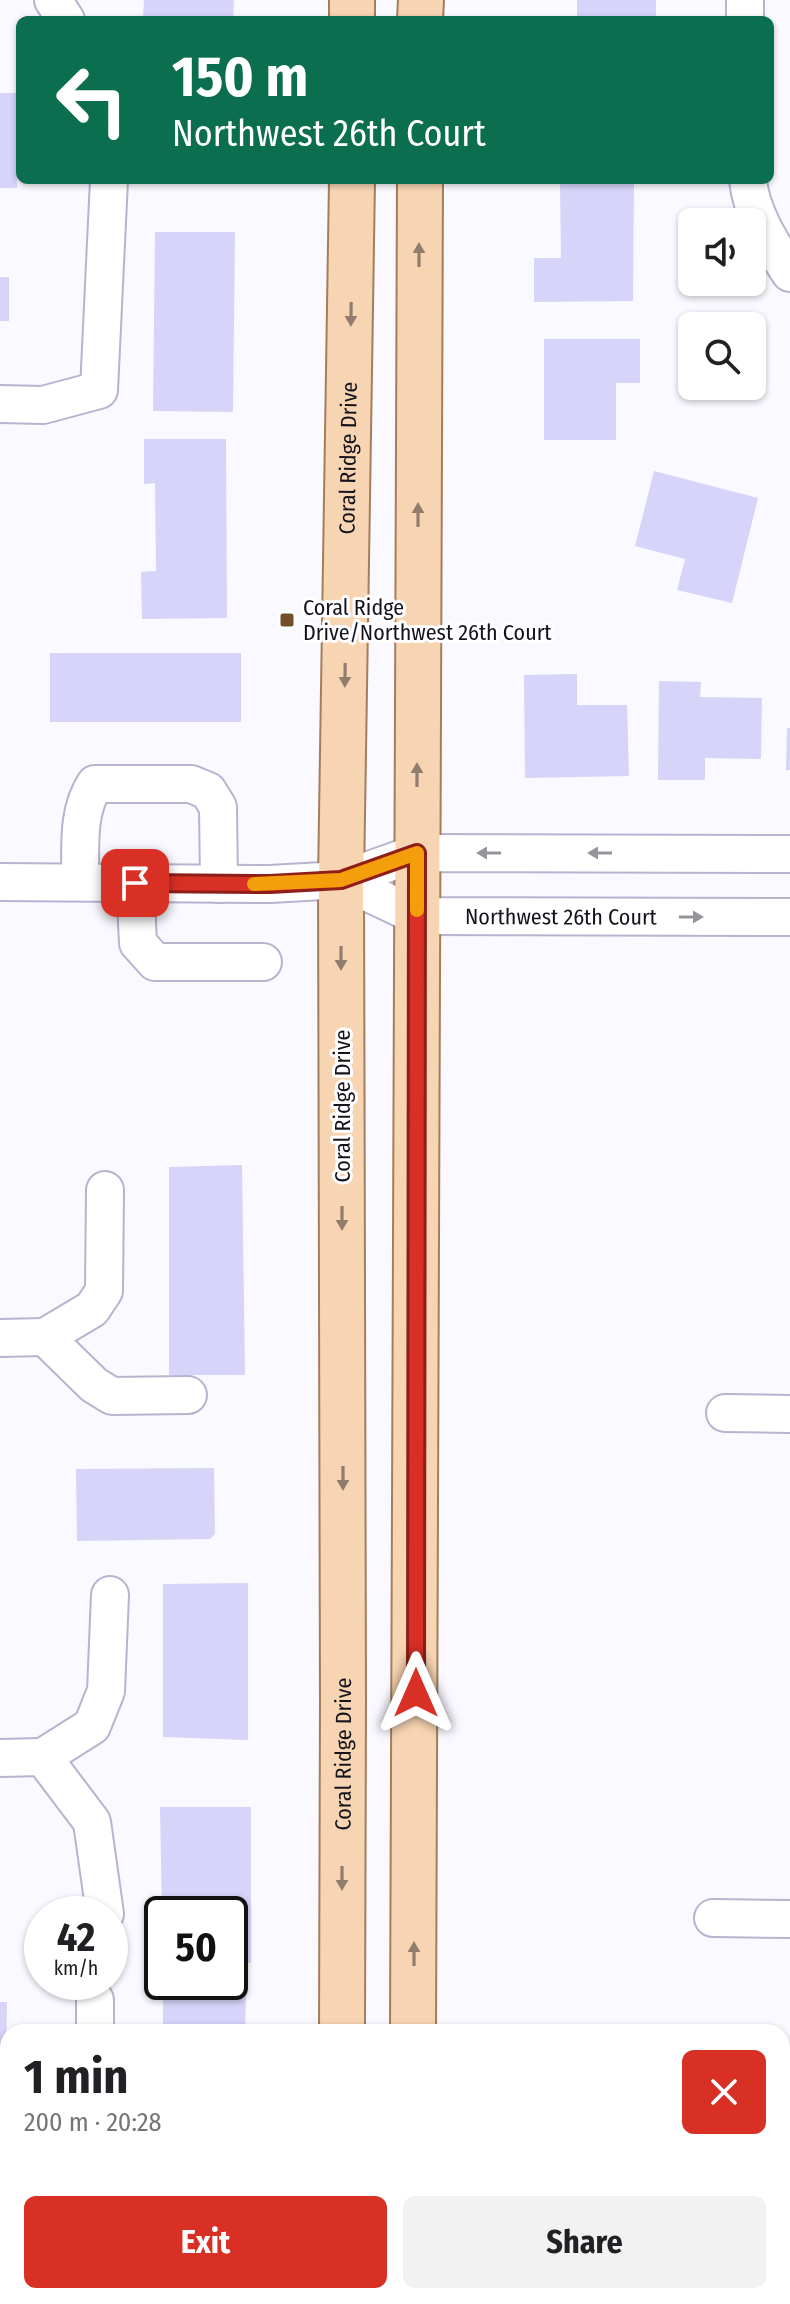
<!DOCTYPE html>
<meta charset="utf-8">
<style>
body{margin:0;font-family:"Fira Sans Condensed",sans-serif;background:#f2f2f2;color:#202124;height:100vh;display:flex;flex-direction:column;font-size:30px;white-space:nowrap}
*{box-sizing:border-box;margin:0}
p{font-size:26px;color:#757577}
.icon{flex:none;width:44px;height:44px;fill:none;stroke:currentColor;stroke-width:2;stroke-linecap:round;stroke-linejoin:round}
.map{position:relative;flex:1;overflow:hidden}
.details{position:absolute;left:0px;top:2024px;width:790px;height:280px;display:flex;flex-direction:column;background:#fff;border-radius:24px 24px 0 0;box-shadow:0 2px 6px #0004}
.details>*{flex:none}
.hud{position:absolute;left:16px;top:16px;width:758px;height:168px;border-radius:12px;box-shadow:0 2px 6px #0004;background:#0b6e4f;color:#fff;overflow:hidden}
.buttons{position:absolute;left:678px;top:208px;display:grid;gap:16px}
.buttons a{display:grid;place-items:center;width:88px;height:88px;border-radius:12px;background:#fff;box-shadow:0 2px 6px #0004;font-size:40px}
.speed{position:absolute;left:24px;top:1896px;display:flex;gap:16px;font-size:40px;font-weight:700;text-align:center}
.speed>*{display:grid;place-content:center;width:104px;height:104px;border-radius:50%;background:#fff;box-shadow:0 2px 6px #0004;line-height:1}
.speed small{font-size:20px;font-weight:400}
.speed .limit{border:4px solid #111;border-radius:12px;background:#fff;color:#111}
.pin{position:absolute;display:grid;place-items:center;width:68px;height:68px;color:#fff;margin:-34px;border-radius:16px;box-shadow:0 4px 12px #0006}
.me{position:absolute;width:88px;margin:-44px;rotate:0deg;stroke-linejoin:round;filter:drop-shadow(0 0 6px #0008)}
.turn{display:flex;align-items:center;gap:28px;height:168px;padding:0 24px;font-size:36px}
.turn .icon{width:104px;height:104px;stroke-width:2.5}
.turn b{display:block;font-size:56px;line-height:68px}
.round{display:grid;place-items:center;flex:none;width:84px;height:84px;border-radius:12px;background:#f2f2f2}
.headline{display:flex;align-items:center;justify-content:space-between;height:136px;padding:0 24px}
h1{font-size:48px;font-weight:700;line-height:60px}
.primary-button{display:flex;gap:16px;margin-top:auto;padding:16px 24px}
.primary-button a{flex:1;height:92px;border-radius:12px;background:#d93025;color:#fff;font-size:32px;font-weight:700;line-height:92px;text-align:center}
.primary-button a+a{background:#f2f2f2;color:#202124}
.map>svg:first-child{display:block}
.building{fill:#d6d4f9}
.lines{fill:none;stroke-linecap:round;stroke-linejoin:round}
.minor-casing{stroke:#b6b4cf;stroke-width:40}
.major-casing{stroke:#a47e5c;stroke-width:48}
.minor{stroke:#fff;stroke-width:36}
.major{stroke:#f7d4b2;stroke-width:44}
.oneway{fill:#917d6e}
.oneway2{fill:#959599}
.route-casing{stroke:#8d1f18;stroke-width:20}
.route{stroke:#d93025;stroke-width:14}
.slow{stroke:#f59e0b;stroke-width:14}
.poi-dot{fill:#734e29;stroke:#fff;stroke-width:3}
.labels{text-anchor:middle;stroke-width:6;stroke-linejoin:round;paint-order:stroke}
.street-label{font-size:22px;fill:#14131c;stroke:#fff}
.poi-label{font-size:22px;fill:#14131c;stroke:#fff;text-anchor:start}
</style>
<div class="map">
<svg width="790" height="2304" viewBox="0 0 790 2304">
<rect width="100%" height="100%" fill="#f9f9ff"/>
<!-- building -->
<path class="building" d="M144,0H234L233,20H143Z
M577,0H656V20H577Z
M0,93H16L17,188H0Z
M560,184H634L633,301L534,302V258H561Z
M155,232H235L233,412L153,411Z
M0,277H9V321H0Z
M544,339H640V383H616V440H544Z
M144,439H226L227,618L142,619L141,572L156,571L155,483L144,484Z
M654,471L758,498L732,603L677,590L685,559L635,546Z
M50,653H241V722H50Z
M577,674V705H627L629,776L525,778L524,675Z
M659,681L701,682L700,697L762,698L761,759L705,758V780H658Z
M787,728H790V770H786Z
M242,1165L245,1375H169V1167Z
M214,1468L215,1534L210,1539L77,1541L76,1469Z
M248,1583V1740L163,1737V1584Z
M160,1807H251V1963H230V1914H162Z
M163,1994L246,1995L245,2032H163Z
M0,2002H7L5,2107H0Z
M148,2296H227V2304H148Z"/>
<g class="lines">
<defs>
<g id="minor">
<path d="M53,0L66,20"/>
<path d="M745,20V0"/>
<path d="M748,180C751,213 772,245 790,273"/>
<path d="M0,404L43,405L99,390L109,180"/>
<path id="s1" d="M341,880L417,916L790,917"/>
<path d="M0,882L270,884L341,880L417,853L790,854"/>
<path d="M80,882C81,849 76,813 95,784H191L208,791L218,807L219,884"/>
<path d="M135,883L138,943L155,962H263"/>
<path d="M45,1337L92,1309L104,1291L105,1190"/>
<path d="M45,1337L94,1385L112,1396L188,1395"/>
<path d="M0,1338L45,1337"/>
<path d="M725,1413L790,1414"/>
<path d="M43,1757L92,1726L106,1691L110,1595"/>
<path d="M43,1757L92,1822L105,1914"/>
<path d="M0,1758L43,1757"/>
<path d="M713,1918L790,1919"/>
<path d="M95,2032V2000"/>
<path d="M0,2180H8"/>
</g>
<g id="major">
<path d="M352,20V0"/>
<path d="M420,20L421,0"/>
<path id="s2" d="M342,2032L343,1701L341,880L352,180"/>
<path d="M413,2032L420,180"/>
<path d="M340,2304V2296"/>
<path d="M412,2304V2296"/>
</g>
</defs>
<!-- minor casing -->
<use href="#minor" class="minor-casing"/>
<!-- major casing -->
<use href="#major" class="major-casing"/>
<!-- minor -->
<use href="#minor" class="minor"/>
<!-- major -->
<use href="#major" class="major"/>
</g>
<!-- one-way arrows -->
<defs><path id="oneway-solid" d="M-6-.8H1V-3.2L6.5 0L1 3.2V.8H-6Z" transform="scale(2)"/></defs>
<g class="oneway">
<use href="#oneway-solid" transform="translate(419 255) rotate(-90)"/>
<use href="#oneway-solid" transform="translate(351 314) rotate(91)"/>
<use href="#oneway-solid" transform="translate(418 515) rotate(-90)"/>
<use href="#oneway-solid" transform="translate(345 675) rotate(91)"/>
<use href="#oneway-solid" transform="translate(417 775) rotate(-90)"/>
<use href="#oneway-solid" transform="translate(341 958) rotate(90)"/>
<use href="#oneway-solid" transform="translate(342 1218) rotate(90)"/>
<use href="#oneway-solid" transform="translate(343 1478) rotate(90)"/>
<use href="#oneway-solid" transform="translate(342 1878) rotate(90)"/>
<use href="#oneway-solid" transform="translate(414 1954) rotate(-90)"/>
</g>
<g class="oneway2">
<use href="#oneway-solid" transform="translate(489 853) rotate(180)"/>
<use href="#oneway-solid" transform="translate(600 853) rotate(-180)"/>
<use href="#oneway-solid" transform="translate(691 917)"/>
</g>
<g class="lines">
<defs>
<path id="route" d="M135,883L270,884L341,880L417,853L416,1693"/>
</defs>
<!-- route casing -->
<use href="#route" class="route-casing"/>
<!-- route -->
<use href="#route" class="route"/>
<!-- slow -->
<path class="slow" d="M254,884L341,880L417,853V910"/>
</g>
<!-- markers -->
<rect class="poi-dot" x="279" y="612" width="16" height="16" rx="4"/>
<g class="labels">
<!-- street labels -->
<g class="street-label">
<text dy="8" stroke="none"><textPath href="#s2" startOffset="1574">Coral Ridge Drive</textPath></text>
<text dy="8" stroke="none"><textPath href="#s1" startOffset="228">Northwest 26th Court</textPath></text>
<text transform="translate(342 1106) rotate(-90)" y="8">Coral Ridge Drive</text>
<text dy="8" stroke="none"><textPath href="#s2" startOffset="278">Coral Ridge Drive</textPath></text>
</g>
<!-- poi labels -->
<g class="poi-label">
<text x="303" y="615">Coral Ridge<tspan x="303" dy="25">Drive/Northwest 26th Court</tspan></text>
</g>
</g>
</svg>
<div class="buttons">
<a><svg class="icon" aria-label="sound" viewBox="0 0 24 24"><path d="M4 9h4l5-4v14l-5-4H4zM17 9q2 3 0 6"/></svg></a>
<a><svg class="icon" aria-label="search" viewBox="0 0 24 24"><circle cx="10" cy="10" r="6"/><path d="M15 15l6 6"/></svg></a>
</div>
<div class="speed"><div>42<small>km/h</small></div><div class="limit">50</div></div>
<div class="pin" style="left:135px;top:883px;background:#d93025"><svg class="icon" aria-label="arrive" viewBox="0 0 24 24"><path d="M6 21V4h12l-3 4 3 4H6"/></svg></div>
<svg class="me" style="left:416px;top:1693px" viewBox="-20 -20 40 40"><path d="M0-17L14 15 0 8-14 15z" fill="#d93025" stroke="#fff" stroke-width="4"/></svg>
<div class="hud">
<div class="turn"><svg class="icon" aria-label="left" viewBox="0 0 24 24"><path d="M17 20v-9H6M10 6l-5 5 5 5"/></svg><div><b>150 m</b>Northwest 26th Court</div></div>
</div>
<section class="details">
<div class="headline"><div><h1>1 min</h1><p>200 m · 20:28</p></div><a class="round" style="background:#d93025;color:#fff"><svg class="icon" aria-label="close" viewBox="0 0 24 24"><path d="M6 6l12 12M18 6L6 18"/></svg></a></div>
<div class="primary-button"><a>Exit</a><a>Share</a></div>
</section>
</div>
